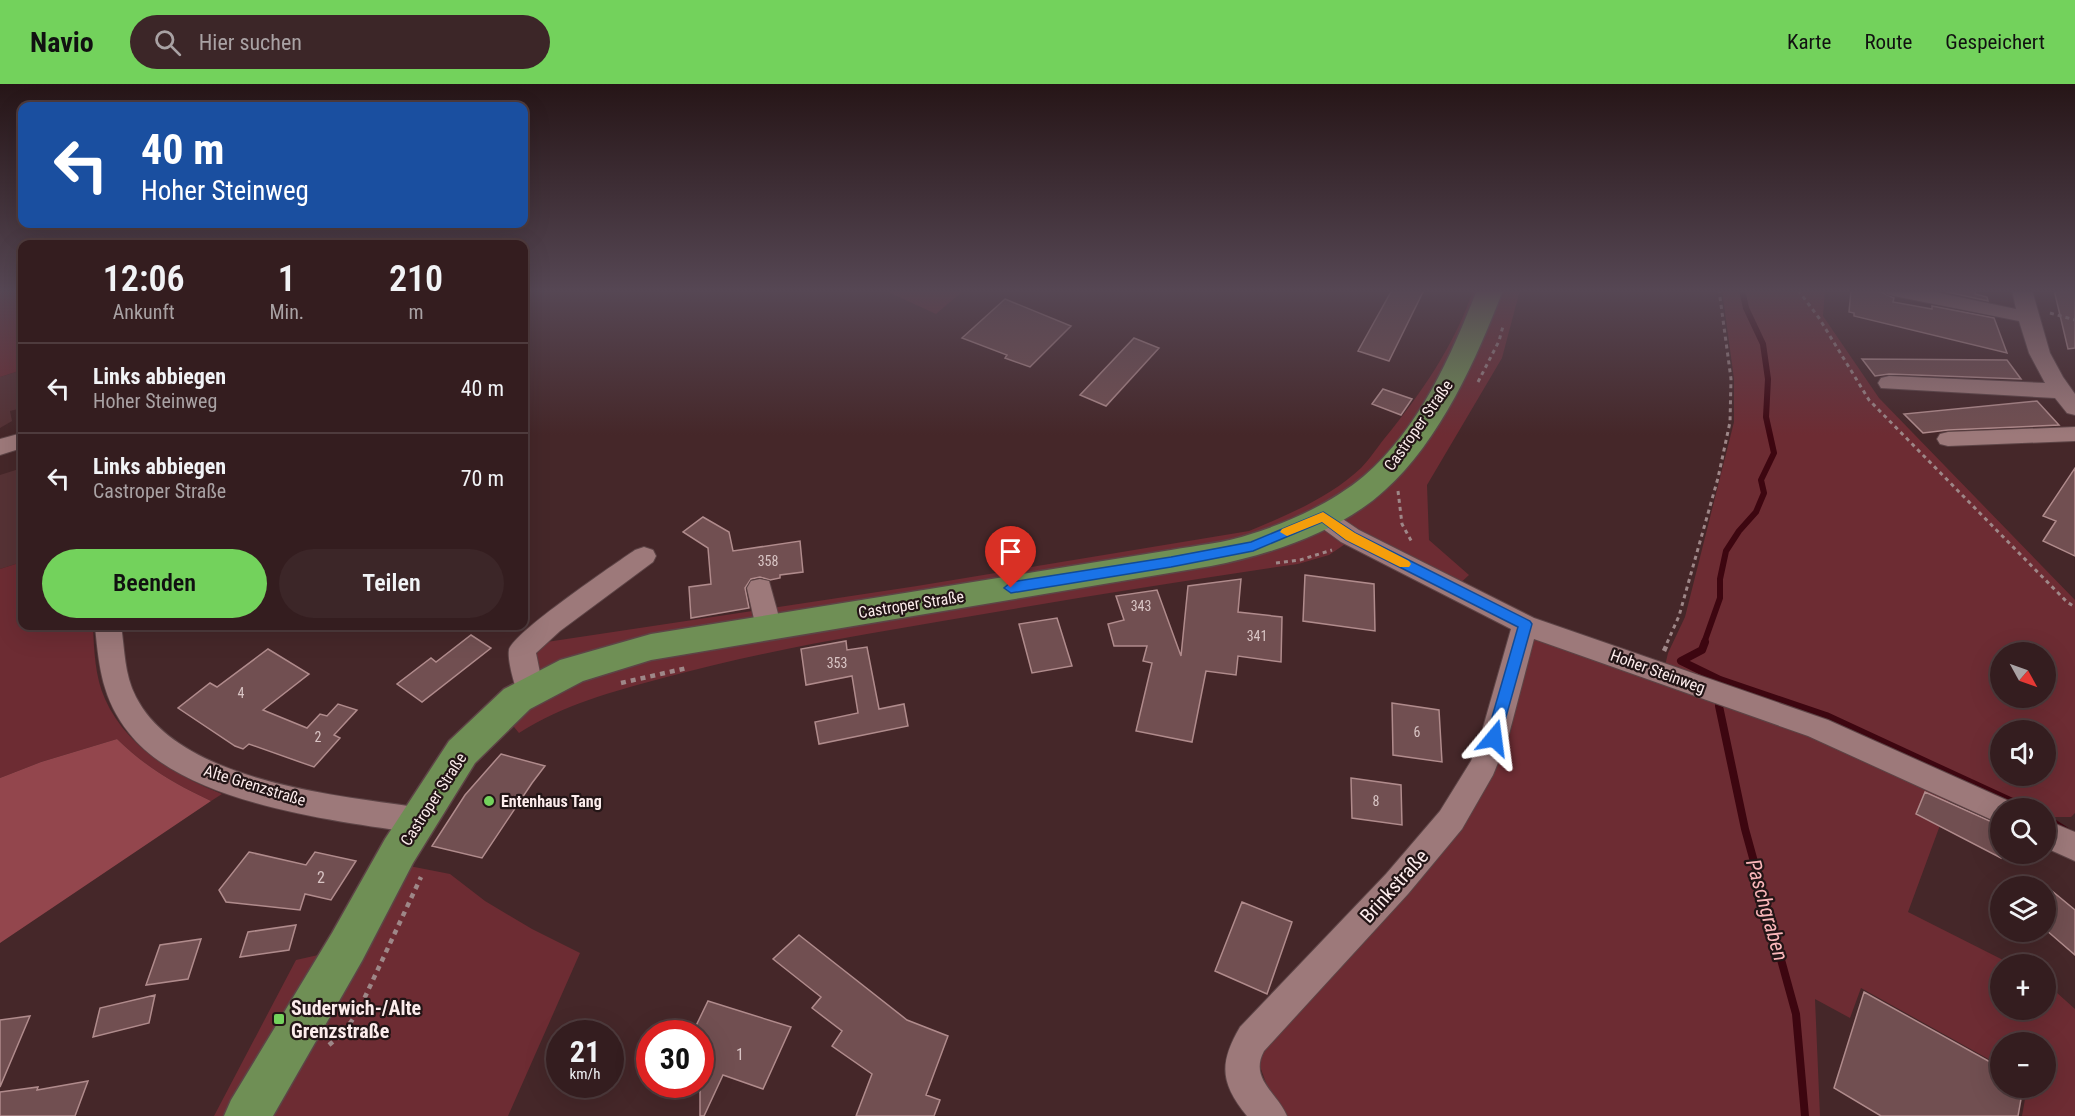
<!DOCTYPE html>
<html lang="de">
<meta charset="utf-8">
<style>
body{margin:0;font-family:"Roboto Condensed",sans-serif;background:#3c2628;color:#f1f3f6;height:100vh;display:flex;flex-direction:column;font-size:22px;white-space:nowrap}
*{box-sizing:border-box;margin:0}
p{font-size:20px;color:#a9a2a4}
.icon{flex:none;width:33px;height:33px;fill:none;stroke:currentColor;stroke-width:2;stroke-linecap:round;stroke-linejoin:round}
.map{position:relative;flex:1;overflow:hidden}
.sheet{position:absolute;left:18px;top:156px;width:510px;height:390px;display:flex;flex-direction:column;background:#341d1f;border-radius:12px;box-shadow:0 6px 24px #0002,0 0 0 2px #4e3b3d}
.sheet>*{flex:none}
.top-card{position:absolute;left:18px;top:18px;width:510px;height:126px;border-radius:12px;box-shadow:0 6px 24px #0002,0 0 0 2px #4e3b3d;background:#1a4fa0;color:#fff;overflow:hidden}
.needle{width:39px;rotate:130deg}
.tools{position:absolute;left:1990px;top:558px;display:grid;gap:12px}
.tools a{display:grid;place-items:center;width:66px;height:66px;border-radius:50%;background:#341d1f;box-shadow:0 6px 24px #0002,0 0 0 2px #4e3b3d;font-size:30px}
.speed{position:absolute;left:546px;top:936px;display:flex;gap:12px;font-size:30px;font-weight:700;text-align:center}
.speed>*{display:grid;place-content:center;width:78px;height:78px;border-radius:50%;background:#341d1f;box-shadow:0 6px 24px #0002,0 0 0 2px #4e3b3d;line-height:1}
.speed small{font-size:15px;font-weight:400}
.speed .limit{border:9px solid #d22;background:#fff;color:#111}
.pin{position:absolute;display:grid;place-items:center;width:51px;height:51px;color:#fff;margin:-62px -26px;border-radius:50% 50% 50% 0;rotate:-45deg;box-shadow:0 0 6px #0007}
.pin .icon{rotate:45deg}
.me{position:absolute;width:66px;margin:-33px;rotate:16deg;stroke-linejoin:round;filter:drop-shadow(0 0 4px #0008)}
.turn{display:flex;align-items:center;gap:21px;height:126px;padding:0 24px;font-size:27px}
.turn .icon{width:78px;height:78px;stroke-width:2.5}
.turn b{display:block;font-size:42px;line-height:51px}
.eta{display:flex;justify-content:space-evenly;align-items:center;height:102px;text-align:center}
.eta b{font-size:36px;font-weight:600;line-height:42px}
.primary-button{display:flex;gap:12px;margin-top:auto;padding:12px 24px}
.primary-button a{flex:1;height:69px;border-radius:36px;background:#73d25c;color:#111;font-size:24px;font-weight:600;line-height:69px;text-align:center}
.primary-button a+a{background:#3c2628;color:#f1f3f6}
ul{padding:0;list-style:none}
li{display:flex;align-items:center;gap:18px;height:90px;padding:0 24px;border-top:2px solid #4e3b3d}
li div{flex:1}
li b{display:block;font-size:22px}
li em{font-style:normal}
header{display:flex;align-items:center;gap:36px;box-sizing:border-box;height:84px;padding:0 30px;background:#73d25c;color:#111}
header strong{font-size:28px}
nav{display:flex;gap:33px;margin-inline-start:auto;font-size:21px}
.search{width:420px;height:54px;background:#3c2628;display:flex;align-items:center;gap:15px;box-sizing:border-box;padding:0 21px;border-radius:33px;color:#a9a2a4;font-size:22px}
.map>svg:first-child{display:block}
.built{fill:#563235}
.green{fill:#6d2c33;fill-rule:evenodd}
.forest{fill:#93464d}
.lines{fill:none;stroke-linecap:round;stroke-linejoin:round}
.stream-far1{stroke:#3d0610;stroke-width:6}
.stream{stroke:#3d0610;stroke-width:8}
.building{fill:#714f51;stroke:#b08b8c;stroke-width:1.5}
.minor-casing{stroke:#5d4446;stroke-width:2}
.major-casing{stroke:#5d4446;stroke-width:3}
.path-far1{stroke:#9e8788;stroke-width:3;stroke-dasharray:4 4;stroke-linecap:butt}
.path{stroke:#9e8788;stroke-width:4.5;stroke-dasharray:5 5;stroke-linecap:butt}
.minor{fill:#9d797a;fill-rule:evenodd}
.major{fill:#6f8f55;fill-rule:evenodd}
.route{fill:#1a73e8;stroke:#114b97;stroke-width:1.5}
.slow{fill:#f59e0b}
.poi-dot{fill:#73d25c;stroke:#231516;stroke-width:2}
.labels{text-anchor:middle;stroke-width:4.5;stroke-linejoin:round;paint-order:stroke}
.number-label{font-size:14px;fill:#d9c5c5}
.street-label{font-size:16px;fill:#fcecec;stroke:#231516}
.poi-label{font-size:16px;font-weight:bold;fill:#fcecec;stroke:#231516;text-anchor:start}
.near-number-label{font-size:16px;fill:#d9c5c5}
.near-street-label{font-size:20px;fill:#fcecec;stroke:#231516}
.near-poi-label{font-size:20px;font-weight:bold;fill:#fcecec;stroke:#231516;text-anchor:start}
.near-water-label{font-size:21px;font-style:italic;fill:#fbb7ba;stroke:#231516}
</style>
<header>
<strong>Navio</strong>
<div class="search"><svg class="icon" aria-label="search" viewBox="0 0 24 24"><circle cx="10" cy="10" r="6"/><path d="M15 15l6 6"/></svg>Hier suchen</div>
<nav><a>Karte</a><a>Route</a><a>Gespeichert</a></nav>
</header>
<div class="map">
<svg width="2075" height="1032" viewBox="0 0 2075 1032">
<rect width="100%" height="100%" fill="#452729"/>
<!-- built -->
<path class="built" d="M22,286V324L10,327L12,337L0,344V293Z
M22,384V478L0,485V391Z"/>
<!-- green -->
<path class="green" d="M0,206L22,207V286L0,293Z
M884,206H964L936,230Z
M1473,206H1520L1502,274L1427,401L1429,456L1469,491L1455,504L1357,452L1329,471L1298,480C1154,501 1011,525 867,550C798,562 730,576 663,594C614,607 562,621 519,649L505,632L540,559L917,502L1249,447C1288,431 1330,413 1361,384C1369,376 1376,365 1384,355C1420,311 1455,261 1473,206Z
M1722,206H1825L1823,232L1879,314L2075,516V729L2071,733H2046V724H2013L1664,586L1668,569L1685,533L1734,338V295ZM2001,568H2046V614H2001ZM2001,646H2046V692H2001Z
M22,478V542H93C94,566 95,593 105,615C126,663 176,692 222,710L211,717C173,699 147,684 117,655L41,678L0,694V485Z
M1527,543L1953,706L1908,828L2011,880H2001V926H2046V899L2075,925V1032H2022L2027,1004H2046V958H2001V982L1861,904L1850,934L1815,915L1820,1032H1278L1257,974L1456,741Z
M394,779L450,790L485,817L532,845L580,869L508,1032H214L296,876L345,865Z"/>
<!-- forest -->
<path class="forest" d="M117,655C147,684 173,699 211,717L0,859V694L41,678Z"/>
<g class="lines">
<!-- stream-far1 -->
<path class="stream-far1" d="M1704,559L1720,514V495L1726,467L1739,447L1756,428L1764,409L1761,396L1774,369L1766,333L1768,295L1763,260L1746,224L1742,206"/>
<!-- stream -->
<path class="stream" d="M1705,558L1702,566L1681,577L1720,596L1826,632L2025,724
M1719,622L1745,745L1796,930L1805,1032
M2046,734L2075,753"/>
</g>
<!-- building -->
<path class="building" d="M1392,206H1424L1389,277L1358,267Z
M1851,206H1877L1894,214L1893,218L1932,225V222L1994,234L2007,269L1854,232V229L1849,228Z
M1938,206H1975V210L1987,213L1988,217Z
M2054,206H2075V264L2068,265Z
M1005,215L1071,242L1030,283L1005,274L1007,271L962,254Z
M1134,254L1159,264L1106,322L1080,311Z
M1862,275L2007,276L2021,295L1889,290L1875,292Z
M1383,305L1412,315L1401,331L1372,320Z
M2037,317L2059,341L1948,346L1923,349L1904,330Z
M2075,384V472L2043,457L2056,437L2043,432Z
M703,433L729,448L733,467L800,457L803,488L780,491V494L770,496L760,493L751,495L745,504L749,524L691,534L689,503L711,500L708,464L683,448Z
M1305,491L1374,500L1375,547L1303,537Z
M1241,495L1238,528L1282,533L1281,578L1238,572L1236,591L1206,587L1192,658L1136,647L1152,579L1143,577L1147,562H1114L1108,540L1124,536L1116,512L1157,506L1181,572L1188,502Z
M1057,534L1072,582L1032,589L1019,540Z
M471,551L491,564L422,618L397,600L431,574L436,578Z
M846,557L847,566L867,563L879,625L904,620L908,642L819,660L815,638L858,629L852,592L806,601L801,565Z
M268,565L309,590L263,626L307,644L320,630L327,632L338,620L357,626L334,651L340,654L314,683L249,660L243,665L235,662L178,624L210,599L217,603Z
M1392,619L1439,626L1442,678L1393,671Z
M501,670L545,682L532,699L482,774L432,762L465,711Z
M1351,694L1401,701L1402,741L1352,734Z
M1925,708L2001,742V774L1916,730Z
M249,768L306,781L315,768L356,777L331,816L305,810L300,826L226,818L219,806Z
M2046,802L2075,826V871L2046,846Z
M1242,818L1292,838L1267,910L1215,887Z
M296,841L289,866L240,873L248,848Z
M799,851L907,936L948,952L926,1011L940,1016L934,1032H856L872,990L832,962L842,947L812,924L821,913L773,875Z
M201,855L188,895L146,901L160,861Z
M1864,908L2001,984V1004H2023L2018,1032H1881L1834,1004Z
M155,911L149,939L93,953L100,924Z
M708,917L791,943L763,1005L723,991L704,1032H700V950H692Z
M30,932L0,1003V936Z
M88,997L75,1032H0V1008L38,1003L37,1006Z"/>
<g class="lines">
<defs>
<path id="minor" d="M1884,206H1925L2016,225L2012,206H2032L2050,269L2063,293L2075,310V331L2067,329L2055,314L1881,304L1878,299L1881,294L1889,292L2045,299L2029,269L2019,237L1894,212L1887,210Z
M2075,343V357L1948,362L1940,360L1937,355L1940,350L1948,348Z
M22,349V364L0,371V355Z
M1323,425L1331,427L1359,446L1534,534L1828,636L2011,718L2015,724H2001V740L1808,652L1534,555L1508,654L1493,691L1462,745L1408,810L1264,967C1249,995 1277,1008 1287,1032H1247C1220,999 1219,979 1240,943L1386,790L1440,727L1471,677L1480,654L1511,545L1341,458L1315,439L1311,433L1315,427Z
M644,463L653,466L656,472L653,478L560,547L536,569L544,608L540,616L530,619L520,616C516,606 507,577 509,566C511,550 616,479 635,466Z
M760,495L769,497L782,544L778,551L769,554L760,551L756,544L747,504L751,497Z
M95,542H121C125,566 124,590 136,613C179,697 333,711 417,723L428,727L432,736L428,745L417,749C334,737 183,719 129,649C102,615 99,583 95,542Z
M2046,736L2075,748V777L2046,764Z"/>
<path id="major" d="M1477,206H1503C1477,274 1440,357 1385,406C1341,447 1269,471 1211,482L651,576L583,597L530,625L475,679L413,779L362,877L273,1032H224L231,1016L332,849L385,755L449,657L504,605L560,576L651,550L1171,466C1198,461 1226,459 1251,450C1290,438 1333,418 1364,392C1419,345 1451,272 1477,206Z"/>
</defs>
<!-- minor casing -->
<use href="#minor" class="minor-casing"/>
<!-- major casing -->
<use href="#major" class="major-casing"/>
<!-- path-far1 -->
<path class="path-far1" d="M1798,206L1819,234L1869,316L2067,518L2075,523
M2050,229L2075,236
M1478,298L1499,257L1503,242
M1398,407L1402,440L1413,460
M1276,479L1300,476L1332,466
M1667,559L1679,532L1718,394L1730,338L1731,295L1719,206"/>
<!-- path -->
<path class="path" d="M1664,567L1668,558
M621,599L687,584
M329,961L343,949L358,928L421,793"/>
<!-- minor -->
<use href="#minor" class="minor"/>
<!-- major -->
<use href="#major" class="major"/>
</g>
<!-- sky -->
<linearGradient id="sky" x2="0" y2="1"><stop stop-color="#261517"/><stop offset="0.59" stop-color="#564754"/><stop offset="1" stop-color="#564754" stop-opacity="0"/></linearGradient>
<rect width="2075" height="351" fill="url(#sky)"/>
<!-- route -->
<path class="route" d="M1323,428L1355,449L1530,537L1532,540L1499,658L1494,660L1488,658L1486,654L1518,543L1346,456L1322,438L1253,467L1171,483L1011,509L1004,504L1011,498L1171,473L1251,458Z"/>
<!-- slow -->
<path class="slow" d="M1323,428L1355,449L1409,477L1411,480L1409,483H1400L1346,456L1322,438L1287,452L1280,448L1282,445Z"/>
<!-- markers -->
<g class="poi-dot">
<circle cx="489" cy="717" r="6"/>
<rect x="273" y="929" width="12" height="12" rx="3"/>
</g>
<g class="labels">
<!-- number labels -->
<g class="number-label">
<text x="768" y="482">358</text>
<text x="1141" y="527">343</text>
<text x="1257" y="557">341</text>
<text x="837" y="584">353</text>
<text x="241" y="614">4</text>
<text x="1417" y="653">6</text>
<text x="318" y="658">2</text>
<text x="1376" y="722">8</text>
</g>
<!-- street labels -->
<g class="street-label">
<text transform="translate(1418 341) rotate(-55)" y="6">Castroper Straße</text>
<text transform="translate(911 520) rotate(-9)" y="6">Castroper Straße</text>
<text transform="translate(1658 587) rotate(20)" y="6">Hoher Steinweg</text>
<text transform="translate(255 701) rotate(17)" y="6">Alte Grenzstraße</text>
<text transform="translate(433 715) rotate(-57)" y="6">Castroper Straße</text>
</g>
<!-- poi labels -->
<g class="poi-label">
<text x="501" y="723">Entenhaus Tang</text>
</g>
<!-- near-number labels -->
<g class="near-number-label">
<text x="321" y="799">2</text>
<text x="740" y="976">1</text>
</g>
<!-- near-street labels -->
<g class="near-street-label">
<text transform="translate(1394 802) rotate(-48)" y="7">Brinkstraße</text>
</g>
<!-- near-poi labels -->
<g class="near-poi-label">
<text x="291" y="931">Suderwich-/Alte<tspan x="291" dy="23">Grenzstraße</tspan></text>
</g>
<!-- near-water labels -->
<g class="near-water-label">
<text transform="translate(1767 826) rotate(74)" y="7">Paschgraben</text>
</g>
</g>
</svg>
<div class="tools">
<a><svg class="needle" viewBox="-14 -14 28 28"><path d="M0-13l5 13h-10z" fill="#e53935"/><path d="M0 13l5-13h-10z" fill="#a9a2a4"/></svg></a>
<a><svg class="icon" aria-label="sound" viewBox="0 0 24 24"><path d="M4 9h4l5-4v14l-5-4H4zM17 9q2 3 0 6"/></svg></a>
<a><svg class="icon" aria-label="search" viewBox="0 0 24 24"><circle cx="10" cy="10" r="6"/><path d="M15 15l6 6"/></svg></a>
<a><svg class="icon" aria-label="layers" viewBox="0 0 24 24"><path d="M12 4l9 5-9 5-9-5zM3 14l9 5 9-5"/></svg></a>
<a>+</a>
<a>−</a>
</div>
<div class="speed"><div>21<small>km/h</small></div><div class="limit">30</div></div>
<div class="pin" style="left:1011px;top:504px;background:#d93025"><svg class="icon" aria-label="arrive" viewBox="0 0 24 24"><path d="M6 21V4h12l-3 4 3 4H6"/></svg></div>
<svg class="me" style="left:1494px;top:654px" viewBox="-20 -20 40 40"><path d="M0-17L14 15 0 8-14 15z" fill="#1a73e8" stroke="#fff" stroke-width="4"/></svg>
<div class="top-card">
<div class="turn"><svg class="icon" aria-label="left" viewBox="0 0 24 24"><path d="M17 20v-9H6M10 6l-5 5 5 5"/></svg><div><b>40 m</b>Hoher Steinweg</div></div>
</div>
<section class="sheet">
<div class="eta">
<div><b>12:06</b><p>Ankunft</p></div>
<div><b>1</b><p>Min.</p></div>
<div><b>210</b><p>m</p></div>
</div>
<ul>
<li><svg class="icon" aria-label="left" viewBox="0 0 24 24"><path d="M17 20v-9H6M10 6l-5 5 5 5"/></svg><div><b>Links abbiegen</b><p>Hoher Steinweg</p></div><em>40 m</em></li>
<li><svg class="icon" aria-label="left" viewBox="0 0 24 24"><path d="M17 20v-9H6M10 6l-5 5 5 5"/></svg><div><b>Links abbiegen</b><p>Castroper Straße</p></div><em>70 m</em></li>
</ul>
<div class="primary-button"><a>Beenden</a><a>Teilen</a></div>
</section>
</div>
